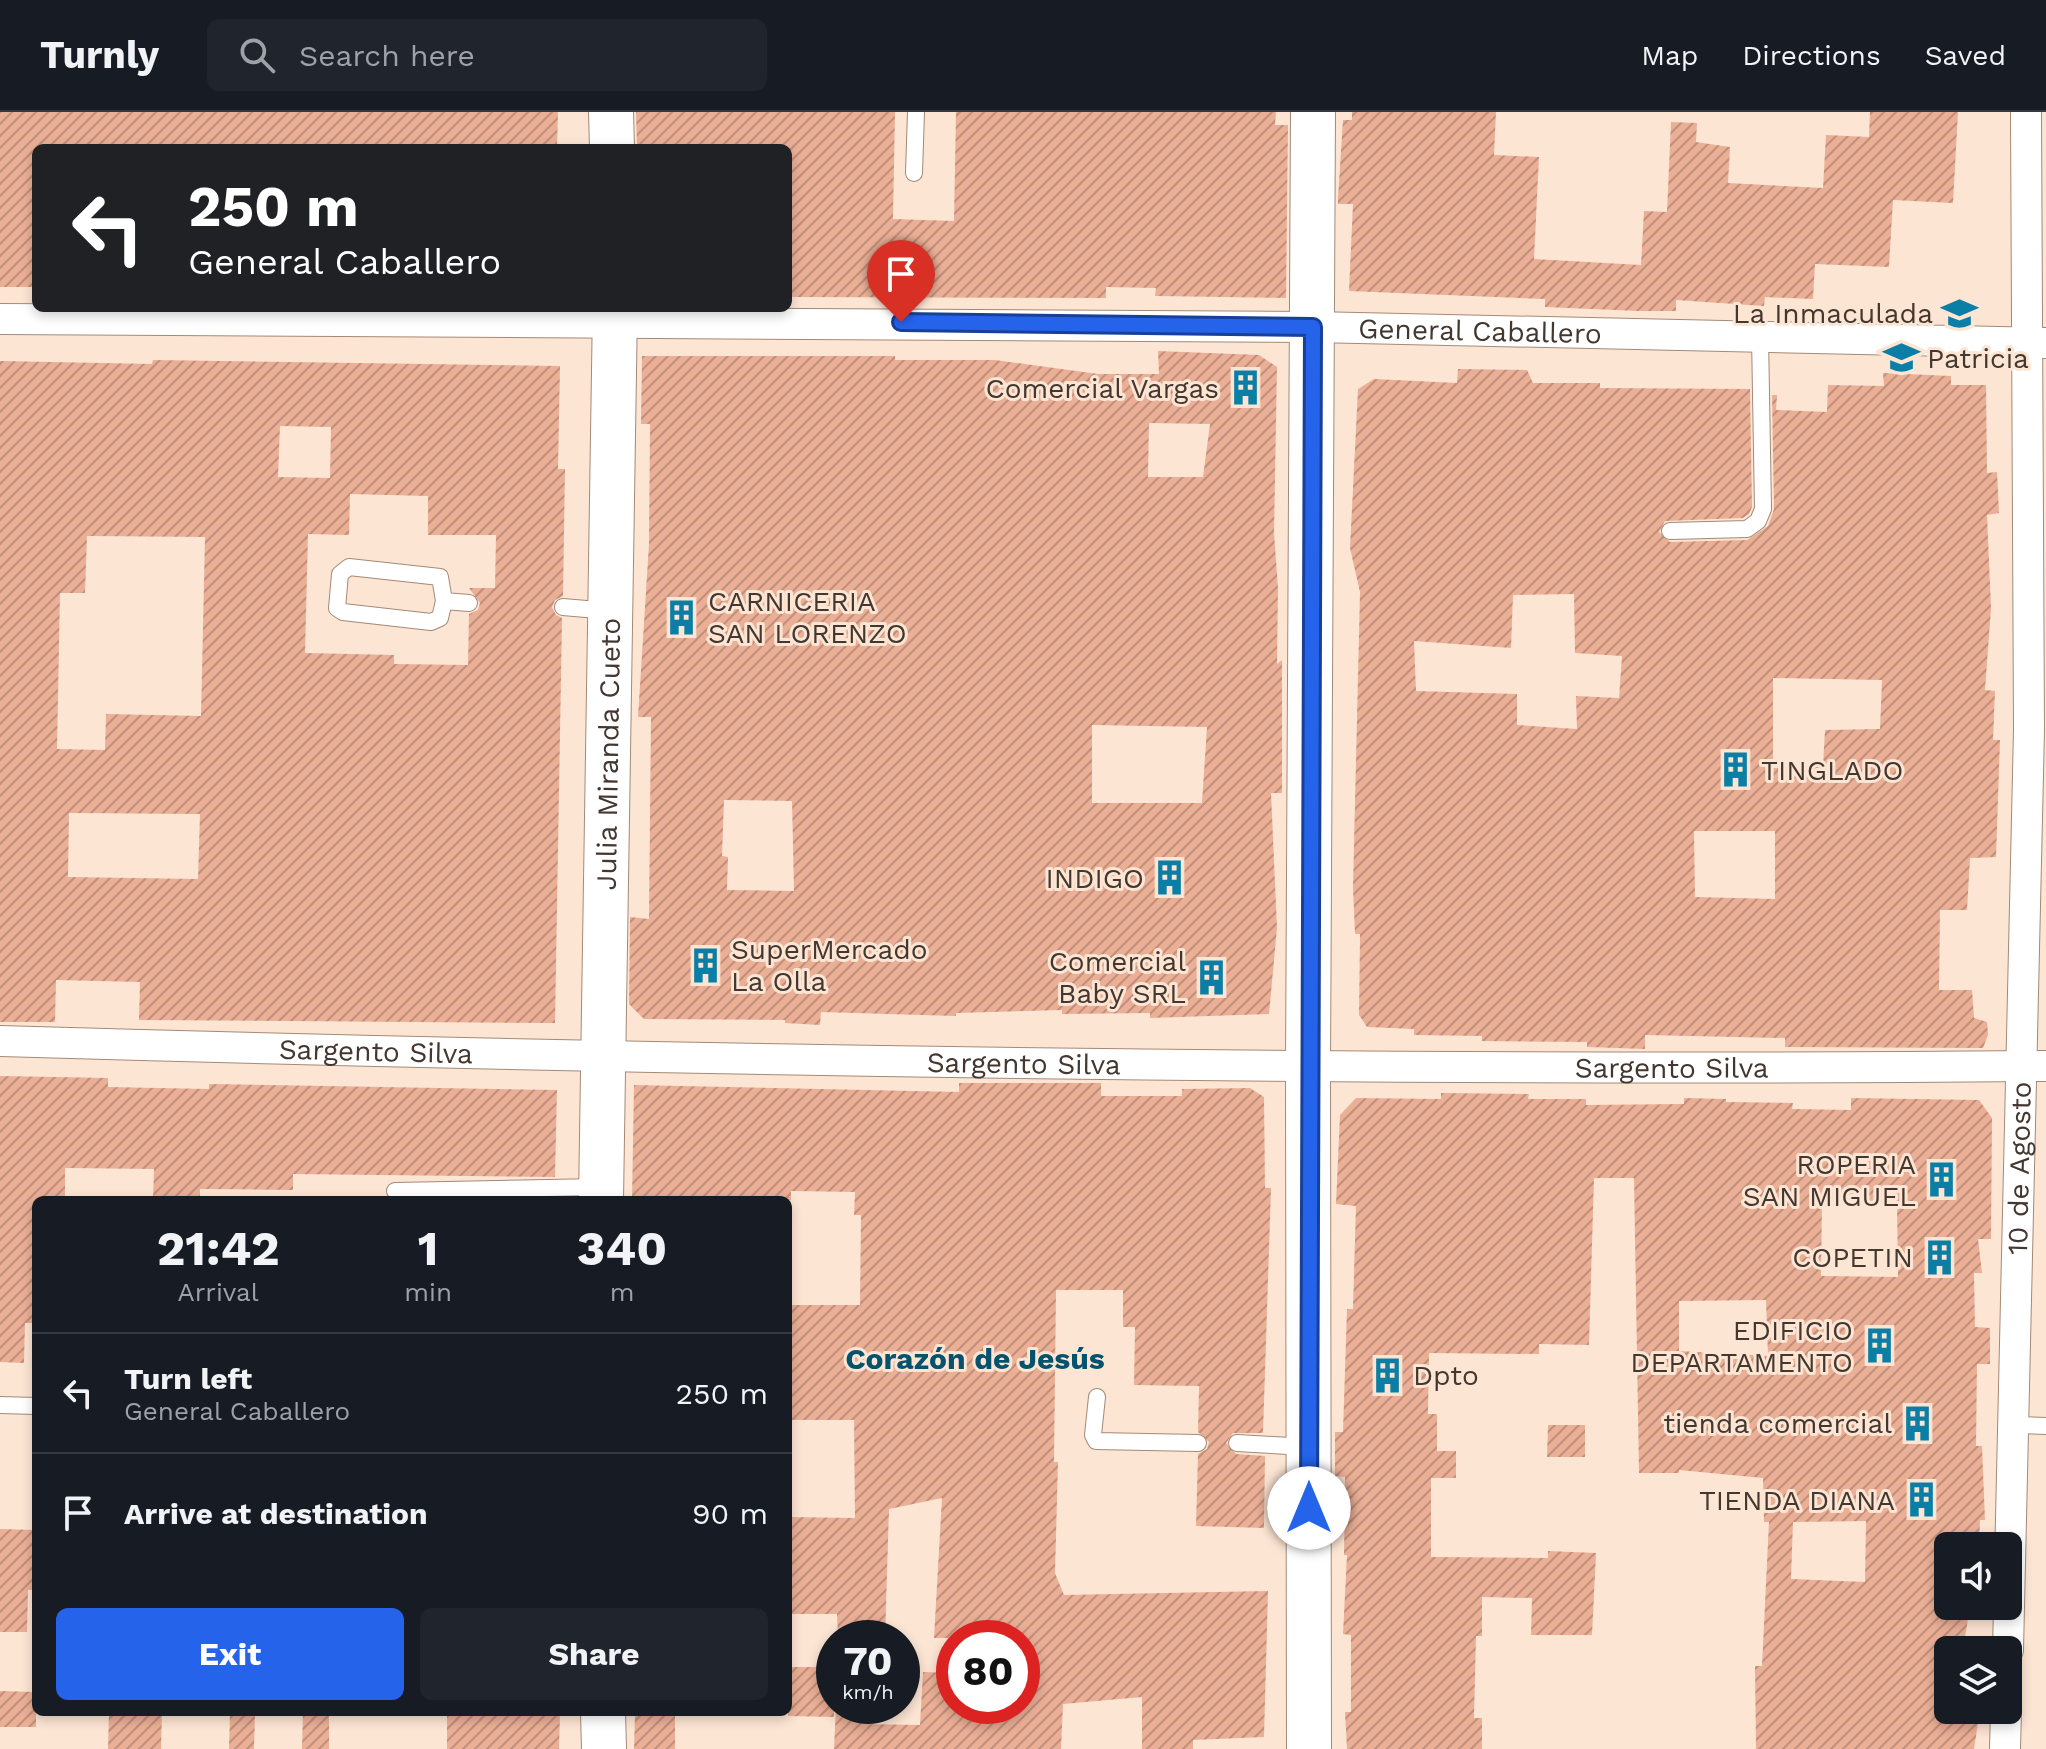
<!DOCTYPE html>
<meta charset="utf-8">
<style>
body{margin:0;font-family:"Work Sans",sans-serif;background:#20242c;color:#f1f3f6;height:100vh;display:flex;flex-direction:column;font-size:30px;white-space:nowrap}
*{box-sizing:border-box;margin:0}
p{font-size:26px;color:#9ea1a6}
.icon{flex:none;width:44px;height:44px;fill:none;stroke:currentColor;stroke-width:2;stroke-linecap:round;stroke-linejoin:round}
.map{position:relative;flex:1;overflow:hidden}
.details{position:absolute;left:32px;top:1084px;width:760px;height:520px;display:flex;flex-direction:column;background:#171b24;border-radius:12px;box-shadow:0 4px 12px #0003}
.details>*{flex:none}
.top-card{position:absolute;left:32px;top:32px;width:760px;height:168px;border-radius:12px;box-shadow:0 4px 12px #0003;background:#202124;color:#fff;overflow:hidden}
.buttons{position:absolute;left:1934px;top:1420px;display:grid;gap:16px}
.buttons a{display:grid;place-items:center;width:88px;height:88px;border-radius:12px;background:#171b24;box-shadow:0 4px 12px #0003;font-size:40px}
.speed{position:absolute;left:816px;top:1508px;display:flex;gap:16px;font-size:40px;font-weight:700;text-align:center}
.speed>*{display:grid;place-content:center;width:104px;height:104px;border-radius:50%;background:#171b24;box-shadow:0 4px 12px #0003;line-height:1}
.speed small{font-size:20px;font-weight:400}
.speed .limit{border:12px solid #d22;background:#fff;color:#111}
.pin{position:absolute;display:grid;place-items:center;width:68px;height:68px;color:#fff;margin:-82px -34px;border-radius:50% 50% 50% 0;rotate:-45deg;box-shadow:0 0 8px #0007}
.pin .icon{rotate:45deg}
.me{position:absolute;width:88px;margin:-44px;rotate:0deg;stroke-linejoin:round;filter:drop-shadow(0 0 6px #0008)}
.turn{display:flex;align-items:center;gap:28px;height:168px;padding:0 24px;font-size:36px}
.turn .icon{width:104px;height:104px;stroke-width:2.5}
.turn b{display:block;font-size:56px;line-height:68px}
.eta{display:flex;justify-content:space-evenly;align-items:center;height:136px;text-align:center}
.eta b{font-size:48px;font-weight:700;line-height:56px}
.primary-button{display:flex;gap:16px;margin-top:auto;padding:16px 24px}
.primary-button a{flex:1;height:92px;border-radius:12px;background:#2563eb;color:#fff;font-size:32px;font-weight:700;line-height:92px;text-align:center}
.primary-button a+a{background:#20242c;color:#f1f3f6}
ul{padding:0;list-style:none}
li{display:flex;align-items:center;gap:24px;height:120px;padding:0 24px;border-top:2px solid #363941}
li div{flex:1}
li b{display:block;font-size:30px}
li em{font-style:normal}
header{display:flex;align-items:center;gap:48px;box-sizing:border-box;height:112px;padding:0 40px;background:#171b24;border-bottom:2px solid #363941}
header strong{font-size:38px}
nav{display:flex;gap:44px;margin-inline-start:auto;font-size:28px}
.search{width:560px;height:72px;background:#20242c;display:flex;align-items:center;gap:20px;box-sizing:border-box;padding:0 28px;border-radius:12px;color:#9ea1a6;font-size:30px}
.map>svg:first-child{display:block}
.building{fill:url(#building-hatch);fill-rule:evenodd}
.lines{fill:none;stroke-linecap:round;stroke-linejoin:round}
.service-casing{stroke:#a48976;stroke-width:18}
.minor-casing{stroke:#a48976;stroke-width:32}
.trunk-casing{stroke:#a48976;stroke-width:46}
.service{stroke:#fff;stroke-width:16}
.minor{stroke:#fff;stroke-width:30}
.trunk{stroke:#fff;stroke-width:44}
.route-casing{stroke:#184099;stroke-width:20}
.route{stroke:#2563eb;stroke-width:14}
.labels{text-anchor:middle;stroke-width:6;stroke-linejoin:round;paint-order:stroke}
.poi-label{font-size:28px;fill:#43372f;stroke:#fde5d4;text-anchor:end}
.street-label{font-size:28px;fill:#43372f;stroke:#fde5d4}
.neighbourhood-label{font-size:30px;font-weight:bold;fill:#04526d;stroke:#fde5d4}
</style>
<header>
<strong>Turnly</strong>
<div class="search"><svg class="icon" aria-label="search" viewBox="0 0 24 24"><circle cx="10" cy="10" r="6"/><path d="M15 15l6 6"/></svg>Search here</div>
<nav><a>Map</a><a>Directions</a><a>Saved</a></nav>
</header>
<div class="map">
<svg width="2046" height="1637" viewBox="0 0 2046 1637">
<defs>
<pattern id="building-hatch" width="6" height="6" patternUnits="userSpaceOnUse" patternTransform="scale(2)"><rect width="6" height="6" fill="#ebaf96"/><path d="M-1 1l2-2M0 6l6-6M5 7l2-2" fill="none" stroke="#c08f7b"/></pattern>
</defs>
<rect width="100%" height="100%" fill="#fde5d4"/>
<!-- building -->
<path class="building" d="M0,0H558L557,36H36V175H0Z
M636,0H895L893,107L954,109L956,0H1276L1275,13H1288L1286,186L1155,184L1156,176L1106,175V186L788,185V36H637Z
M1352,0H1496L1494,43L1539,45L1534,147L1641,153L1644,99L1667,100L1671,10L1697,11L1696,30L1730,35L1728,71L1823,76L1826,23L1869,25L1870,0H1958L1953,91L1893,88L1889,155L1815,152L1813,187L1765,185L1764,194L1676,188V199H1639L1545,195V187L1349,179L1353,92H1338V86L1343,8H1352Z
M1158,239L1259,243L1277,255L1274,421L1278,476L1277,552L1282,548V681H1271L1277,816L1269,902L1150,906V901L1062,902V898L956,901V904L821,900L820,913L785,911V908L644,907L629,892L630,805L649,807L651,605H638L649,432L650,312H641L642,244H895V248H995L1098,262H1159ZM1149,311L1210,312L1203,365H1148ZM1092,613L1207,615L1202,691H1092ZM724,688L792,689L794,779L727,778L728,745L722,744Z
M153,248L560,254L558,357H565L563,484L555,488L552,495L556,503L562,506L555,911L139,908L140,870L56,868L55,910H0V249L152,252ZM280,314L331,315L330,366L278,365ZM350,382L428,384V423H496L495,476H469L480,491L478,498L469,502L468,553L394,552V543L305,541L308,422L349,423ZM87,424L205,425L201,604L106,602L105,638L57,637L60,481H85ZM69,701L200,702L198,767L68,765Z
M1458,257L1527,258L1533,271H1600V276L1750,277L1752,395L1749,402L1743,406L1665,409L1659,420L1670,430L1747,428L1768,414L1774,397L1772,283H1777L1776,298L1827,300L1828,273L1884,274L1883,261L1951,264V273H1986L1987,361L1997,360L1999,401L1987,403L1991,496L1985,578L1995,579L1993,628H2000L1996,745L1970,746L1967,798H1940L1939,878H1972L1974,906L1987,910L1988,923L1983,936L1785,935V926L1645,923V937L1587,935V930L1482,929V924L1414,923V917L1367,915L1359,903L1360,822H1355L1353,776L1360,480L1350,436L1358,277L1374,267L1457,271ZM1574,482L1575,541L1622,544L1619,586L1576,584L1577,617L1517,613V582L1416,579L1414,529L1511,536L1513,483ZM1773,566L1882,568L1880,617L1825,618L1823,654L1773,656ZM1694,719H1775V787L1695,785Z
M0,964L108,966V975L209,977V972L557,978L555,1065L293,1062V1078L200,1077V1088H153L154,1057L65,1056V1088H36V1211H25L24,1251L0,1250Z
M959,971H1101V984H1182V977L1250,976L1264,985L1265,1076H1271L1263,1321H1233L1226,1331L1236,1342L1265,1344L1264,1416L1196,1414L1198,1342L1207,1337L1209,1330L1198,1320L1199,1274L1134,1273L1135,1215H1123V1178H1056L1054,1350H1058L1055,1461L1064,1483L1268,1479L1264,1625L1193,1628V1637H1142V1585L1063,1592L1061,1637H834L836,1594H865V1612L920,1613L923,1560L954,1561V1594H1022V1526H934L942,1386L889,1397L885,1526H838L837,1502H788V1405L855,1406L854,1308H788V1193H860L861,1103H854L855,1080L791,1079V1088H632L634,973L959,980Z
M1441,981L1529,982L1528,987H1586V993L1684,992V986L1726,987V990L1793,991L1792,997L1851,998V986L1979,988L1992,1006L1991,1127H1978L1982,1161H1974L1975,1215L1990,1216V1252H1977L1976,1334H1982L1985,1408H1980L1979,1434H1948V1494H1970L1963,1538H1948V1598H1980L1974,1637H1756L1755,1554H1762L1769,1410H1764L1763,1366L1679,1358V1361H1639L1634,1066H1594L1589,1233L1539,1232V1242L1429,1241L1428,1302H1437V1339H1456V1366H1431V1445L1548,1446V1439L1596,1441L1592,1523H1531L1532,1486L1482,1485V1524H1476L1474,1606H1482V1637H1347L1345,1600H1351V1523L1343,1522L1347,1443H1344L1345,1365L1335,1364V1320H1343L1347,1197H1353L1356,1094L1336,1092L1340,1003L1356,986L1441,987ZM1822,1090L1897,1091L1898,1165L1821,1164ZM1766,1188L1768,1244L1679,1239V1189ZM1866,1409L1865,1470L1791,1467L1793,1410Z
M1548,1313H1585V1345H1547Z
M0,1417L36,1418V1478H28L27,1520H0Z
M788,1555H834V1605L788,1604Z
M0,1579L36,1580V1615H0Z
M109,1600H162L161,1637H108Z
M230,1600H255L254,1637H229Z
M303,1600H329V1637H302Z
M447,1600H560L559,1637H447Z
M635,1600H675V1637H634Z"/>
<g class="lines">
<defs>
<path id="service" d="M914,61L916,0
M1670,419L1747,417L1758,409L1763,397L1760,224
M349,455L440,465L444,489L440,506L431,510L343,500L337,496L340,462Z
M444,489L469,491
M563,495L609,499
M395,1079L599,1075
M1097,1285L1093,1323L1096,1329L1198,1331
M0,1293L36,1294
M2015,1313L2046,1314
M1237,1331L1307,1335"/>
<g id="minor">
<path id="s1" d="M0,207L1313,215L2046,231"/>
<path id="s2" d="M0,929C682,949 1364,960 2046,954"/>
<path id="s3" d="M2008,1538L2029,618L2026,0"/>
<path d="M2005,1637L2006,1598"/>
</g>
<g id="trunk">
<path d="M611,0L612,36"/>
<path id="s4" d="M601,1088L615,196"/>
<path d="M603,1600L604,1637"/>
<path d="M1309,1637L1308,954L1313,0"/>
</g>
</defs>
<!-- service casing -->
<use href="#service" class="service-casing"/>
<!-- minor casing -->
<use href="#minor" class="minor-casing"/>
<!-- trunk casing -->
<use href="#trunk" class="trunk-casing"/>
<!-- service -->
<use href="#service" class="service"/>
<!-- minor -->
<use href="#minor" class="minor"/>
<!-- trunk -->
<use href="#trunk" class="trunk"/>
</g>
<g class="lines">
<defs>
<path id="route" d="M901,210L1313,215L1309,1396"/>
</defs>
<!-- route casing -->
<use href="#route" class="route-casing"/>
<!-- route -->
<use href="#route" class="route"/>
</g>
<!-- icons -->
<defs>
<symbol id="school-bare" viewBox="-9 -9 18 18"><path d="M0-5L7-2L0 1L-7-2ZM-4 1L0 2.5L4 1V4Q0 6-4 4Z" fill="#0a7ea5" stroke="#fde5d4" stroke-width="2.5" paint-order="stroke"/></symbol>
<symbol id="building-bare" viewBox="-9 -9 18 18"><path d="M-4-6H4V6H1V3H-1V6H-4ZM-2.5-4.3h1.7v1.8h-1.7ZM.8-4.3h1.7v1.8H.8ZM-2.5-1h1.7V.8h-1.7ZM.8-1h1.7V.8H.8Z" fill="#0a7ea5" stroke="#fde5d4" stroke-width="2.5" paint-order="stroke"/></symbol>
</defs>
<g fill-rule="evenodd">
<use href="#school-bare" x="1934" y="176" width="51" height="51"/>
<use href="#school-bare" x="1876" y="220" width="51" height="51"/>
<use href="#building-bare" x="1220" y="250" width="51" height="51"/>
<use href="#building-bare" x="656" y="480" width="51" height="51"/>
<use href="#building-bare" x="1710" y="632" width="51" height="51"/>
<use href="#building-bare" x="1144" y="740" width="51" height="51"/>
<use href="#building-bare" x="680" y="828" width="51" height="51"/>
<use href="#building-bare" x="1186" y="840" width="51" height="51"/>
<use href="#building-bare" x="1916" y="1042" width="51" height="51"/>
<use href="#building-bare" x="1914" y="1120" width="51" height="51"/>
<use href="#building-bare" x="1854" y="1208" width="51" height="51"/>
<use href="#building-bare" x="1362" y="1238" width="51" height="51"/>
<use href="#building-bare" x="1892" y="1286" width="51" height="51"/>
<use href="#building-bare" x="1896" y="1362" width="51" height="51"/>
</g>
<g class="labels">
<!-- poi labels -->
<g class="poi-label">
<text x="1933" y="211">La Inmaculada</text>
<text x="1927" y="256" text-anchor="start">Patricia</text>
<text x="1219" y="286">Comercial Vargas</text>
<text x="708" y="499" text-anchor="start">CARNICERIA<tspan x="708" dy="32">SAN LORENZO</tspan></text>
<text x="1761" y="668" text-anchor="start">TINGLADO</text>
<text x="1144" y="776">INDIGO</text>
<text x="731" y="847" text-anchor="start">SuperMercado<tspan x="731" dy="32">La Olla</tspan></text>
<text x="1186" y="859">Comercial<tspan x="1186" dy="32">Baby SRL</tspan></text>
<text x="1916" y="1062">ROPERIA<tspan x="1916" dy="32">SAN MIGUEL</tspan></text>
<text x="1913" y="1155">COPETIN</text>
<text x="1853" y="1228">EDIFICIO<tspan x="1853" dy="32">DEPARTAMENTO</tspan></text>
<text x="1413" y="1273" text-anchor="start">Dpto</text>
<text x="1892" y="1321">tienda comercial</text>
<text x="1895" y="1398">TIENDA DIANA</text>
</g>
<!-- street labels -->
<g class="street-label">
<text dy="10" stroke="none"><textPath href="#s1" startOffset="1480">General Caballero</textPath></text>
<text dy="10" stroke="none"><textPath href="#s4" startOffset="446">Julia Miranda Cueto</textPath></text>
<text dy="10" stroke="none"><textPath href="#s2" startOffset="376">Sargento Silva</textPath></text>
<text dy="10" stroke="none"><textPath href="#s2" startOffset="1024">Sargento Silva</textPath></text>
<text dy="10" stroke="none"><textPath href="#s2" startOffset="1672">Sargento Silva</textPath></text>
<text dy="10" stroke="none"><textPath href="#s3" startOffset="482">10 de Agosto</textPath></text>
</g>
<!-- neighbourhood labels -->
<g class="neighbourhood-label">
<text x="975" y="1257">Corazón de Jesús</text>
</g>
</g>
</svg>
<div class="buttons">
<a><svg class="icon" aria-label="sound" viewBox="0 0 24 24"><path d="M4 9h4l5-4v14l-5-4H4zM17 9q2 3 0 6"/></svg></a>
<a><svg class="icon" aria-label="layers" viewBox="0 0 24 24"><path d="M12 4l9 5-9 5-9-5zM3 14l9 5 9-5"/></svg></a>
</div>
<div class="speed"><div>70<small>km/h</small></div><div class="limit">80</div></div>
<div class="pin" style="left:901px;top:210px;background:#d93025"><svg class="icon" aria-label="arrive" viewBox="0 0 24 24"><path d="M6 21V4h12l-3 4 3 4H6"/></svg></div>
<svg class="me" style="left:1309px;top:1396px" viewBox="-20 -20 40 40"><circle r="19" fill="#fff"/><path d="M0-13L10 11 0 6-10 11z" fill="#2563eb"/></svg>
<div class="top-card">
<div class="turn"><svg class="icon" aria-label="left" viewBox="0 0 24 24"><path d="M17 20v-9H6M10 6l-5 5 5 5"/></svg><div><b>250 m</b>General Caballero</div></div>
</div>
<section class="details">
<div class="eta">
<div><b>21:42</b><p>Arrival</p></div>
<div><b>1</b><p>min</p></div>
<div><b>340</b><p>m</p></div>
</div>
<ul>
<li><svg class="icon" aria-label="left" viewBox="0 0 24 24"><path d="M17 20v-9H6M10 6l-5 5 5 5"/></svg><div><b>Turn left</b><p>General Caballero</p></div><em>250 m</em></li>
<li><svg class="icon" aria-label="arrive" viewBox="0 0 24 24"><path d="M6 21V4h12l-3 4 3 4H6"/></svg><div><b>Arrive at destination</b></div><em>90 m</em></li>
</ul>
<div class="primary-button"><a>Exit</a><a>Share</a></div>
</section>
</div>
